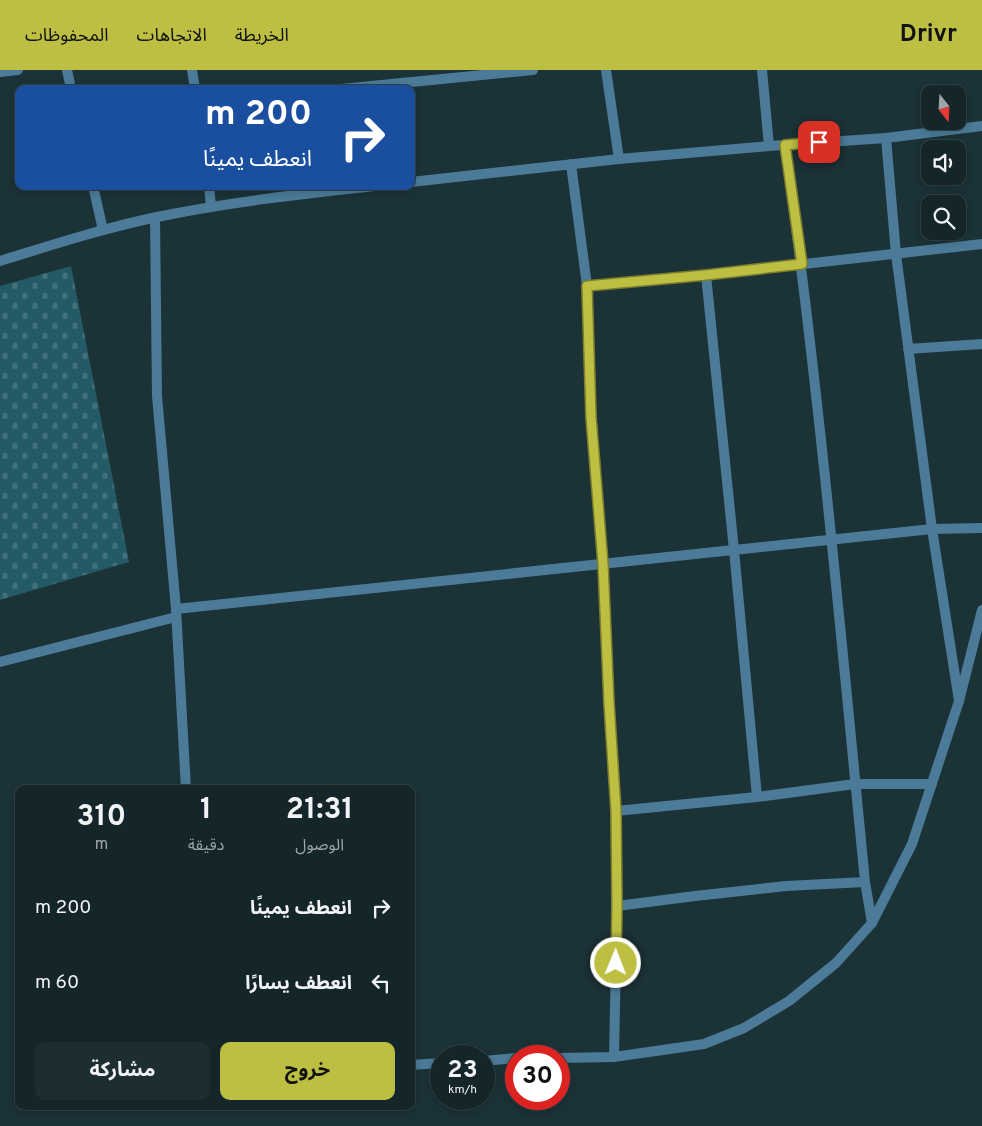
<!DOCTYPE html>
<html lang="ar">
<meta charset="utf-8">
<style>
body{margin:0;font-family:Overpass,"Noto Sans Arabic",sans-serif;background:#1d2e31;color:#f1f3f6;direction:rtl;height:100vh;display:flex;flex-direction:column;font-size:19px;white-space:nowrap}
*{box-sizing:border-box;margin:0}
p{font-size:16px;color:#9da5a8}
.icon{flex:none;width:28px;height:28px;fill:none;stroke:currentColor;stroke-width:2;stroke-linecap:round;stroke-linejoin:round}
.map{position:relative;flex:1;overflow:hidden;direction:ltr}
.drawer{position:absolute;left:15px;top:715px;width:400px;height:325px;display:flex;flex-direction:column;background:#142629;border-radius:10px;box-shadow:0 2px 8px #0003,0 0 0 1px #334346;direction:rtl}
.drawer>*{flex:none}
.banner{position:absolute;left:15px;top:15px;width:400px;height:105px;border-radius:10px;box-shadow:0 2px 8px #0003,0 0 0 1px #334346;direction:rtl;background:#1a4fa0;color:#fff;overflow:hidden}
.needle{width:32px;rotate:162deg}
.fabs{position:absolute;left:921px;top:15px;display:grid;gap:10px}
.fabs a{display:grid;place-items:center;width:45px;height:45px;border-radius:10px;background:#142629;box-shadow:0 2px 8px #0003,0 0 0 1px #334346;font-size:25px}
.speed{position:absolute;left:430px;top:975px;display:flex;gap:10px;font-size:25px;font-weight:700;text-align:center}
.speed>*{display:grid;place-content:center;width:65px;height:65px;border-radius:50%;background:#142629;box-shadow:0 2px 8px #0003,0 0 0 1px #334346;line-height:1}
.speed small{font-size:12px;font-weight:400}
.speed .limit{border:8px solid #d22;background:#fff;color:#111}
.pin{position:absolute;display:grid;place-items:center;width:42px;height:42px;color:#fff;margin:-21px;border-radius:10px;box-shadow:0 2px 8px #0006}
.me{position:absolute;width:55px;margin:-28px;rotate:1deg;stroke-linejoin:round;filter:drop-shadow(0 0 4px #0008)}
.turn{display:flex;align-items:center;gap:18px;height:105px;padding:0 20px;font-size:22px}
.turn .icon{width:65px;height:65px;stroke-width:2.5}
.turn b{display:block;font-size:35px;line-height:42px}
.eta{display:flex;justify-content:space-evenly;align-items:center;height:85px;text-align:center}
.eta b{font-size:30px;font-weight:700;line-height:35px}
.primary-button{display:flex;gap:10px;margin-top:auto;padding:10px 20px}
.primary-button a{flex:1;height:58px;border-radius:10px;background:#bdbf43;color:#111;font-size:20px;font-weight:700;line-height:58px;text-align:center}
.primary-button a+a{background:#1d2e31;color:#f1f3f6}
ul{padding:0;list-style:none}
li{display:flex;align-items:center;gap:15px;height:75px;padding:0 20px}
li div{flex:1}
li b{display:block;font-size:19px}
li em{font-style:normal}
header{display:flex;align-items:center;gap:30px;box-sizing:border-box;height:70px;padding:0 25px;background:#bdbf43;color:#111}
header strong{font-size:24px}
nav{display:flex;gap:28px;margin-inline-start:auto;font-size:18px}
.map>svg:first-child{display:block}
.cemetery{fill:url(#cemetery-stones)}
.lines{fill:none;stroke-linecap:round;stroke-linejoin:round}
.lane{stroke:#4b7b98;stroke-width:10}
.street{stroke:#4b7b98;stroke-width:10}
.route-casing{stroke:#7b7c2c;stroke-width:12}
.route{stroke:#bdbf43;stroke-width:9}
</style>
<header>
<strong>Drivr</strong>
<nav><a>الخريطة</a><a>الاتجاهات</a><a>المحفوظات</a></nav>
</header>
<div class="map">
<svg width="982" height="1056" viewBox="0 0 982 1056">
<defs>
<pattern id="cemetery-stones" width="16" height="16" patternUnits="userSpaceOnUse" patternTransform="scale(1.25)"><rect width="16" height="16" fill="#235a66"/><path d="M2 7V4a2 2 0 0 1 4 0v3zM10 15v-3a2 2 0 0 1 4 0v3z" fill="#42717c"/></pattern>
</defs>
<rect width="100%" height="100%" fill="#1b3237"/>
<!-- cemetery -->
<path class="cemetery" d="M71,196L129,492L0,530V216Z"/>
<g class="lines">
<!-- lane -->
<path class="lane" d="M67,0L71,19
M606,0L619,89
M762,0L769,76
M0,2L18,0
M341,19L533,0
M886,68L896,184L932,459L959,631
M785,75C819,320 841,566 865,812L872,853
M93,116L103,160
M706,205L734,480L757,727
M587,216L706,205L982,174
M908,279L982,274
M176,539L932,459L982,458
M616,741L757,727L855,714H932
M617,836L695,826L786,816L865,812"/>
<!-- street -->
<path class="street" d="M192,0L195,19
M571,94L587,216L591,347L603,494L609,633L616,741L617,836L614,987
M411,112L619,89L769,76L886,68L982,56
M209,116L211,136
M155,147L157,326L176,539L186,719
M0,191C52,175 104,158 157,147C229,132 302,124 375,116
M0,592L176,547
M559,988L614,987L704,974L744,958L789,931L836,893L872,853L912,774L959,631L982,540
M484,991L516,988
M411,995L441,993"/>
</g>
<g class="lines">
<defs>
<path id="route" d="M616,893L617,836L616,741L609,633L603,494L591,347L587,216L706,205L802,194L785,75L819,72"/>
</defs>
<!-- route casing -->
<use href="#route" class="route-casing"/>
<!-- route -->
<use href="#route" class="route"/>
</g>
</svg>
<div class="fabs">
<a><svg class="needle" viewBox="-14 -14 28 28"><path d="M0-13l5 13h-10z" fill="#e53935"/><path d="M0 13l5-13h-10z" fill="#9da5a8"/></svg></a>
<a><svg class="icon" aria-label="sound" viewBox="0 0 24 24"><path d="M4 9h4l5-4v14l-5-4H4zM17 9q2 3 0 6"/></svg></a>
<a><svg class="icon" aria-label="search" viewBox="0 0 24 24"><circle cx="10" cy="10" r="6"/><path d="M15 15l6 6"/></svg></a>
</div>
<div class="speed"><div>23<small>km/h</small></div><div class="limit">30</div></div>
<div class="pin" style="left:819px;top:72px;background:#d93025"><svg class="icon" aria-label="arrive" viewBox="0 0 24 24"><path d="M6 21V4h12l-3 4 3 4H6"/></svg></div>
<svg class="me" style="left:616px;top:893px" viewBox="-20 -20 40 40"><circle r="17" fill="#bdbf43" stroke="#fff" stroke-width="3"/><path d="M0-11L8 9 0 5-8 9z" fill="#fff"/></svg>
<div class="banner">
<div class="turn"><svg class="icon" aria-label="right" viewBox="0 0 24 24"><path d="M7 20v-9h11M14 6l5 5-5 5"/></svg><div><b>200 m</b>انعطف يمينًا</div></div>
</div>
<section class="drawer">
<div class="eta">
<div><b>21:31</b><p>الوصول</p></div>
<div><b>1</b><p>دقيقة</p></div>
<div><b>310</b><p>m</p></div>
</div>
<ul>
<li><svg class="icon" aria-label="right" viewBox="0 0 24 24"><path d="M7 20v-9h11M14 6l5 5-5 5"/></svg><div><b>انعطف يمينًا</b></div><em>200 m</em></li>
<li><svg class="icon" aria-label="left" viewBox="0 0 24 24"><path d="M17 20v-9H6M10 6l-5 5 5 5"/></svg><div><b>انعطف يسارًا</b></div><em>60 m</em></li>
</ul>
<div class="primary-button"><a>خروج</a><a>مشاركة</a></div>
</section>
</div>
